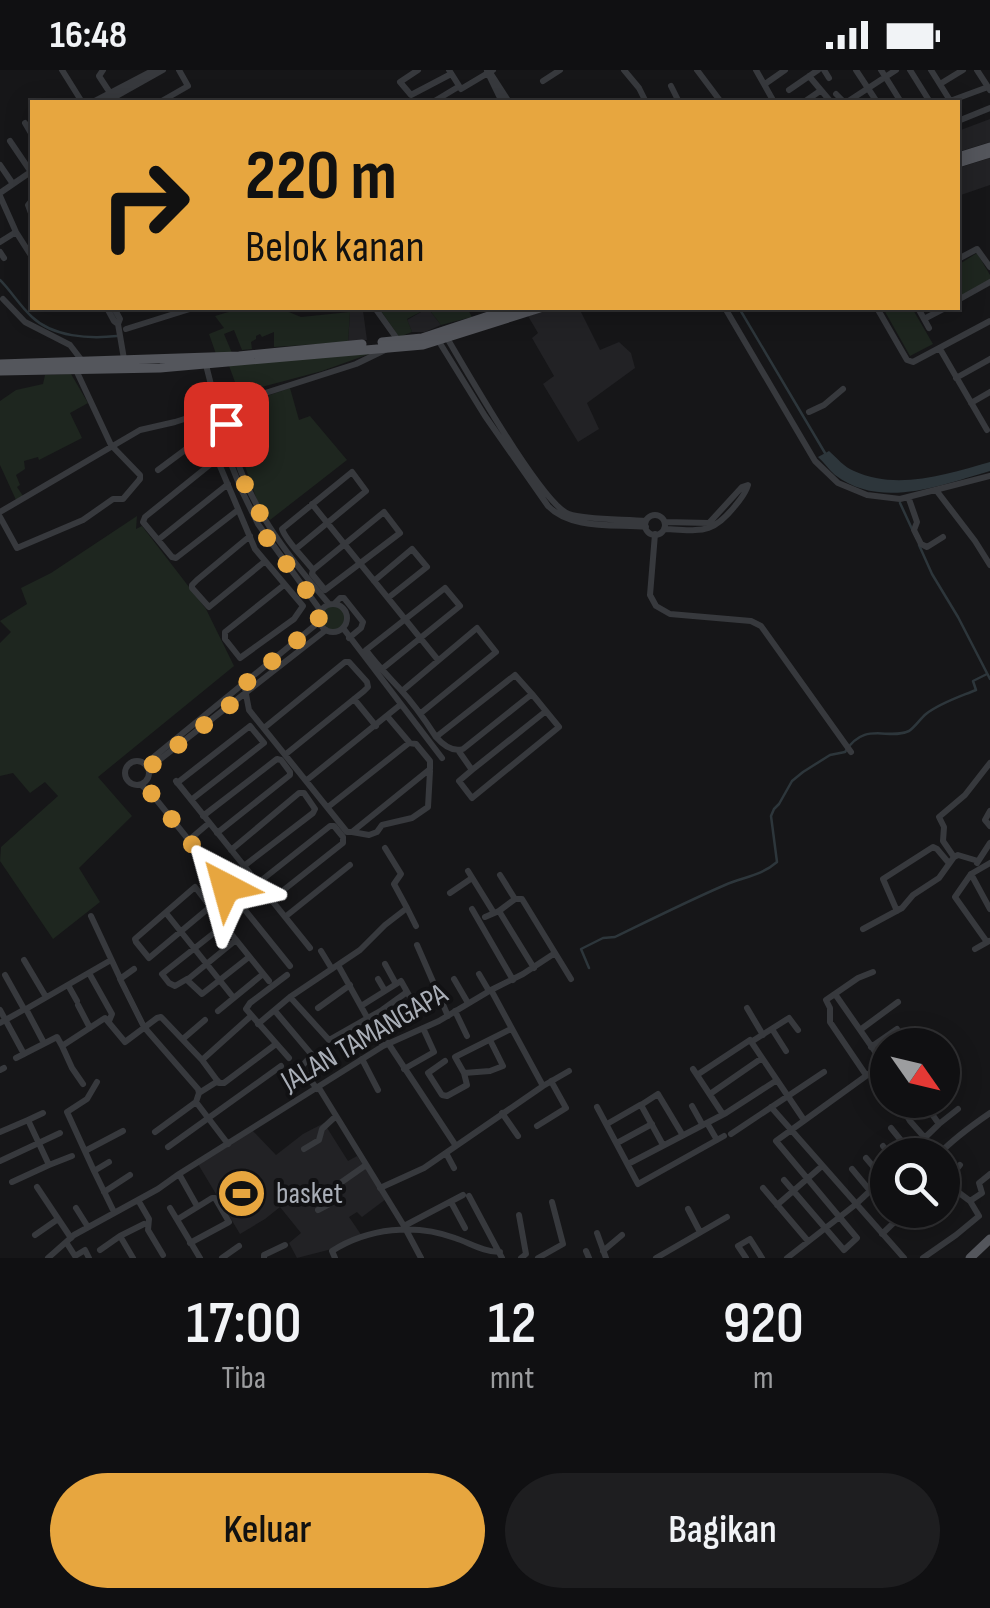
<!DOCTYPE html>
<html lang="id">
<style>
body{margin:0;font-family:"Sofia Sans Condensed",sans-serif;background:#1e1e20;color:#f1f3f6;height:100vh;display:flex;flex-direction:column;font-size:38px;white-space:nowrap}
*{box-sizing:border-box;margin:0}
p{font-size:32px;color:#9c9d9f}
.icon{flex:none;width:55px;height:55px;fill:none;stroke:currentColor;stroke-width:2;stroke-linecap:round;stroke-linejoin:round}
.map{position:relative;height:1188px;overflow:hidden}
.sheet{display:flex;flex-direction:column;background:#101012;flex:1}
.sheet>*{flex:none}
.guide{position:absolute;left:30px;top:30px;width:930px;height:210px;border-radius:0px;box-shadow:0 5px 25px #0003,0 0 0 2px #303032;background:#e7a63f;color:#111;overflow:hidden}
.needle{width:65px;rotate:124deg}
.tools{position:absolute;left:870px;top:958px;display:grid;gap:20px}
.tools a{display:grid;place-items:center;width:90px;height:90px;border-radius:50%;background:#101012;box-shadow:0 5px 25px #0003,0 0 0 2px #303032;font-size:50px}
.pin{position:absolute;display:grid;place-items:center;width:85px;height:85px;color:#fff;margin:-42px;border-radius:20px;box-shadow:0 5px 15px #0006}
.me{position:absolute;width:110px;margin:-55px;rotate:321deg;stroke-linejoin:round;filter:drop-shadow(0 0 8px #0008)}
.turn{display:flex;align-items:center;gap:35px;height:210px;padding:0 50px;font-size:45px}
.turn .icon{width:130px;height:130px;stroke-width:2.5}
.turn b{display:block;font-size:70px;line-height:85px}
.eta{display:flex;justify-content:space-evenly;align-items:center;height:170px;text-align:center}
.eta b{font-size:60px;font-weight:600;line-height:70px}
.button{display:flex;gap:20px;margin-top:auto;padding:20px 50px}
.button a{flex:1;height:115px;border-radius:60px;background:#e7a63f;color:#111;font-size:40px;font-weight:600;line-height:115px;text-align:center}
.button a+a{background:#1e1e20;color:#f1f3f6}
.status{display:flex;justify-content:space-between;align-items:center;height:70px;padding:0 50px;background:#101012;direction:ltr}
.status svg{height:28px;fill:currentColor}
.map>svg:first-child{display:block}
.built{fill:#222225}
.green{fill:#1e261f}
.water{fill:#2d363b}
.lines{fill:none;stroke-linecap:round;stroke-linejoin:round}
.stream{stroke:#2d363b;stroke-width:2.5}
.minor{stroke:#37393d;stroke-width:6}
.major{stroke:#54565c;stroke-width:9}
.route{stroke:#e7a63f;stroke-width:18;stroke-dasharray:0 32.4}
.labels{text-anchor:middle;stroke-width:8;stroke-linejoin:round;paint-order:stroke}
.street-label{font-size:30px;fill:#a9aeb7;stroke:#111113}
.poi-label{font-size:30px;fill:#a9aeb7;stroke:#111113;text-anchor:start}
</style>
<div class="status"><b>16:48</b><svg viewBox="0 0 49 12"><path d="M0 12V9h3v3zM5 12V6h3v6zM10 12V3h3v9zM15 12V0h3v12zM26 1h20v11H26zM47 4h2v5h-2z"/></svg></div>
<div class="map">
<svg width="990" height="1188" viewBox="0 0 990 1188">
<rect width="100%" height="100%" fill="#161618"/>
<!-- built -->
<path class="built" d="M990,49V72L958,82V61Z
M990,88V115L958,126V98Z
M428,238L441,255L425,262H412L407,250Z
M551,238H579L600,280L619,272L631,283L635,298L587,333L599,359L578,372L543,314L554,306L532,268L538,263L528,246Z
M363,241L367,270L348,272L350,242Z
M324,1053L348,1091L357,1086L386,1129L362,1147L357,1142L349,1147L362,1166L328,1180L297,1188L289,1173L301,1163L280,1137L265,1149L240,1164L198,1094L252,1060L276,1085L303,1064Z"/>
<!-- green -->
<path class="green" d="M977,183L990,205V212L958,230V195Z
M242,238H279L301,247L350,242L348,272L274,277V262L262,267L260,264L256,266V269L251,272L252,279L242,280L234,260L224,264L232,283L216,284L209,264L224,258L215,246Z
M379,238H467L472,247L441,255L428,238L407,249L412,262L399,267Z
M883,238H912L933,274L910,286Z
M383,279L322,301L239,323L228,293Z
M71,304L88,333L70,343L82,368L39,390L38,387L24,391L25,399L16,405L20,415L17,417L23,426L16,430L0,395V331L16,320L43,314L45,305Z
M290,318L299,350L310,346L347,390L270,450L257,430L236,371L238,361L227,340Z
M137,446L136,459L142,456L206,539L234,596L98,707L132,746L79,798L100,832L53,869L0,791L1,777L58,726L45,712L30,723L13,703L0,706V573L11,562L0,551L27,534L21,518L51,503Z
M320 548a13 13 0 1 1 26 0a13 13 0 1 1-26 0Z"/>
<!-- water -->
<path class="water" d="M829,381C837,388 844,397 854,401C897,421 948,404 990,392V401C941,415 881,440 835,405C829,400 824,392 818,387Z"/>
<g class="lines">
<!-- stream -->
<path class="stream" d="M0,210C11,221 20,236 32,247C53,267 89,269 117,266
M739,238L825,383
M900,433L912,459
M919,475L932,504L958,547L990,609
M589,898L581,879L603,868L615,867C652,849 688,831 725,815C743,807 761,806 777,792L771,746L774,739L779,734L792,711L803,702L830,685L845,682C865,650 888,671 909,661C915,657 920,649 926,644C940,633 959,627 976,620L973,611L987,604"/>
<!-- minor -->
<path class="minor" d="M62,0L82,32
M103,0L99,6L116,32
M418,0L400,12L411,25L451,4
M449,0L461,19L493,0
M624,0L639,18L646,32
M697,0L721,32
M756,0L774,32
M824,0L829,8
M856,0L877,32
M881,0L901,32
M910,0L930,32
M931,0L951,32
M977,0L990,20
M487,1L502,32
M489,1L509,32
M809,6L831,32
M543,11L560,0
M765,14L785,0
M940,14L963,0
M671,16L679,32
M789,20L818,0
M836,24L844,32
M950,31L988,17
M93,32L154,0
M106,32L163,0
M160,32L188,16L179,0
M433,32L458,17
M804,32L820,21
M847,32L896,0
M958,51L990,38
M25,53L32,65
M10,71L31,102
M0,95L13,114
M0,123L32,101
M0,126L16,162L32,187
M32,130L28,135L32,146
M0,172L16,162
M0,182L4,188
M958,189L977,179L990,197
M3,229L25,252L70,275L83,292
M958,230L990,212
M107,238L114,251L118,254
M114,238L120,249L118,254L124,289
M375,238L400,273
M725,238L815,391L838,413L867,425L900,429L990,406
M877,238L907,290L913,292L990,251
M918,238L929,258
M924,249L945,238
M126,259L193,238
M447,268C465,298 543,436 569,444C585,450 626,449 646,451
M438,270L485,346L548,436C571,460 615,454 646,457
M940,279L987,360
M206,295L221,354
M956,308L990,289
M971,333L990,322
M809,342L824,335L843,319
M216 362a8 8 0 1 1 16 0a8 8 0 1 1-16 0Z
M230,367C246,433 286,484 329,534
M221,369L241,419L258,454L318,537L320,543
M158,400L197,371L204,370L217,389L255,479L303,536L294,549L240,588L225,569V562L284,515
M228,414L158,470L143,452L145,447L217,389L227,382L234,381
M936,420L975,471L990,495
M909,429L917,452L914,460L921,474L927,477L943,467
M312,434L438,590
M0,442L140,360L175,352L356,294L387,279
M384,442L400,463L325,520L312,504L313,500Z
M645 455a10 10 0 1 1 20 0a10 10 0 1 1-20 0Z
M0,447L17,478L83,450L113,429H123L140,409V405L111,375L76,300
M664,459C700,460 711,466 735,436C741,428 745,425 748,415L742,417L709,453L665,452
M655,464L650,525L656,536L670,544L751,551L761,556L851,682
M250,466L197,510L192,515V518L209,537L264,492
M158,470L172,487L176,488L238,440
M297,478L366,421L352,402L282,459C286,471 304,488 313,500
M374,511L412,479L427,497L388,528
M335,533L340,528H344L363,552L361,558L349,568
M319 548a14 14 0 1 1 28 0a14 14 0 1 1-28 0Z
M343,558L442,688
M382,599L460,536L445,518L366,580C376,594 389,607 400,619C414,634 425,650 436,667C443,675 453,682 463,679L532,624L515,605L436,667
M247,613L245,619L249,640L347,762H352L430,699V691L416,674L409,673L328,737
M402,621L477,558L496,582L421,643
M354,629L376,656
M387,646L409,672
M264,658L345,592H349L367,612L368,617L364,621L286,684
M458,680L472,700L546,641
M125 703a12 12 0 1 1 24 0a12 12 0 1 1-24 0Z
M145,694L319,552
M149,698L326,560
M472,700L459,711L472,728L559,657L532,624
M307,710L400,635
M176,711L310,878
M177,713L250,656L264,673L191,730
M141,715L151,723L290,896
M990,741L985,750L990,756
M203,746L277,689L281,690L290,702V705L217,763
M352,762L369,765L377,762L382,755L412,748L428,737L430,701
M189,770L209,753
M231,780L299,723H304L315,739L313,743L244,796
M954,787L943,771L944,757L939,747L965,725L990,693
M977,793L990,773
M468,801L494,843
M971,804L990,839
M500,805L515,829
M258,813L330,756H334L343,767V773L271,830
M264,822L224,855L269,911
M450,823L472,808
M407,838L416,856
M472,839L513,910
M499,841L515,829H522L571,909
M897,841L883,809L933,777L937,779L948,792
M166,843L233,927
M91,846L120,908
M285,847L350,795
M485,847L499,841L534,898
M863,859L902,838L913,825L939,808L954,787L958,785L978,791
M236,870L187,910L202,924L249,887
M987,872L955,827L971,804L990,793
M417,875L448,946
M975,879L989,871
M321,881L332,899
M24,890L46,927
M385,894L396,914
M338,895L383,976
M134,899L120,909L144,957L198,1019L199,1023L196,1032L228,1074
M89,903L112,944L109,951
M479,904L489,921
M5,905L24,939
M287,905L250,933L246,939L289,988
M187,909L175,916L169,913L162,904L224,855L199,822L195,817L135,869L136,872L149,888L210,837
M378,909L385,921
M454,909L468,933
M68,915L77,931
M491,920L523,904L555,883
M835,924L883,993
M290,927L329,970L382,940L407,922
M78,935L90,958
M361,936L401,911L410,927
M318,938L350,915
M747,938L763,965
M0,940L24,984
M218,941L263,904
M275,941L312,985L301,997L317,1019
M455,941L467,966
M251,946L202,990L219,1013H224L276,974
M0,953L25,939
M258,954L290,927L360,880L385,855L407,838L394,814L401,804L385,778
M772,959L786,981
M860,960L898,932
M184,968L205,950
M490,970L503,996L490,1001L464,1003L455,987L511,959
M751,972L789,948L798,960
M44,973L26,939L111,890
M388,973L456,1076
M871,977L897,959
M16,988L57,967L62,976
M362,989L378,1020
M445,991L428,1003L442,1025L447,1026L467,1015L464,1003
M404,999L434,982L423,958
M693,999L722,1043
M0,1000L4,998
M697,1005L750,970L804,1050
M866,1005L830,952V938L826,930L858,908L873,902
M83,1014L72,998L62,976L105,948L125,972L157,948L161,947L202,990
M543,1016L569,1001
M319,1018L404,1156L421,1188
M199,1023L218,1011
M710,1024L762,988
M898,1030L910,1051L925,1068
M922,1030L939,1054
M692,1036L702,1054
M597,1037L638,1114L724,1066
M771,1037L904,1188
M502,1043L518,1066
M28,1050L43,1043
M707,1053L717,1070
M607,1054L640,1035
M537,1056L566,1038L551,1011
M891,1058L912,1084
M0,1062L28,1050L49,1095L72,1086
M155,1062L196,1032
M731,1064L824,1002
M617,1073L652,1054
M663,1075L641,1035L658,1024L682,1064
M883,1076L890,1085
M168,1077L281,996
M304,1079L319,1070L322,1059L336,1046
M85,1081L123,1061
M446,1083L454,1098
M907,1085L939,1054L958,1039
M938,1085C953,1069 971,1056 990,1043
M866,1088L888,1114
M0,1091L60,1063
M109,1092L94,1101L114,1142
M628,1094L726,1043L777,1010
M852,1099L896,1152
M94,1101L67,1042L87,1029L97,1012
M179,1104L197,1136
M784,1110L844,1180L857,1168L776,1071L888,990
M12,1112L49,1095
M946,1113L960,1095
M37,1117L71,1168
M763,1118L808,1171
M104,1122L130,1105
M469,1126L502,1188
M138,1130L149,1149L148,1160L163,1185
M316,1130L366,1095
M970,1131L982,1123L979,1113L990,1104
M451,1132L465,1158
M777,1135L822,1096
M76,1138L88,1157
M170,1138L200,1188
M688,1139L700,1162
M318,1140L337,1130L335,1127
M926,1140L928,1142
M519,1145L526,1184L521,1188
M178,1149L212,1128H215L229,1152L190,1173
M404,1156L463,1125
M597,1163L606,1188
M882,1164L907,1140
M35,1165L58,1149
M66,1172L75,1186L85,1180L89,1188
M100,1180L120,1166
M586,1181L589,1188
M603,1181L622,1165
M48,1188L74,1165L158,1119L179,1104L383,976L439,951L491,920L543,1016L424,1098L380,1118
M133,1188L120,1166L144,1154
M222,1188L239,1176
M264,1188V1185L285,1175
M335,1188L332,1181C368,1158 415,1153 455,1168C470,1173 484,1182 500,1182
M538,1188L563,1174L552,1132
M656,1188L727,1147
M746,1188L738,1176L750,1169L762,1188
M787,1188L855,1135L888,1104
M923,1188L956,1165L979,1146L970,1131L942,1110"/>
<!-- major -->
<path class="major" d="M958,87L990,77
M958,93L990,83
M382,272L422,268L513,238
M0,294L239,286L362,274
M0,301L160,298L423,275L540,238
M970,1188L990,1169"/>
</g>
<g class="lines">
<!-- route -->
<path class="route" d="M226,354L231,358C230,393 254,435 273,465L267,468L318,536L319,552L246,613L247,622L148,698L147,710L151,723L226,817"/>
</g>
<!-- icons -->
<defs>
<symbol id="stadium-disc" viewBox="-11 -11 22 22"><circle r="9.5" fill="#e7a63f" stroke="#111113"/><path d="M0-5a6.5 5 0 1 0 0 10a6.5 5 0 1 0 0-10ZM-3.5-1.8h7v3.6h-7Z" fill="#111"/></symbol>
</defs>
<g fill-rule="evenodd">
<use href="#stadium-disc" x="214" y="1096" width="55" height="55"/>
</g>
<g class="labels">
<!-- street labels -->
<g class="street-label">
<text transform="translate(364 967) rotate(-30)" y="10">JALAN TAMANGAPA</text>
</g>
<!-- poi labels -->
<g class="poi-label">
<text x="276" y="1133">basket</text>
</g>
</g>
</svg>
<div class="tools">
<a><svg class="needle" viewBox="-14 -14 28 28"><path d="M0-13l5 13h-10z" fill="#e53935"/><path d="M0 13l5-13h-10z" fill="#9c9d9f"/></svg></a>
<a><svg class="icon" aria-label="search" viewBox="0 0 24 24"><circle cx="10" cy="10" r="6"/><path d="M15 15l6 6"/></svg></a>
</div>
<div class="pin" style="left:226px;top:354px;background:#d93025"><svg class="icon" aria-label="arrive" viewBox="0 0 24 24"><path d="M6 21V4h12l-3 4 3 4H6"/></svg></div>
<svg class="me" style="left:226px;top:817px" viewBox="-20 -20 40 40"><path d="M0-17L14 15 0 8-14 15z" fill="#e7a63f" stroke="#fff" stroke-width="4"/></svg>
<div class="guide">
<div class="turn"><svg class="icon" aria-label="right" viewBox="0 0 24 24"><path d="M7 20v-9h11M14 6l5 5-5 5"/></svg><div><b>220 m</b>Belok kanan</div></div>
</div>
</div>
<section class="sheet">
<div class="eta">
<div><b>17:00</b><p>Tiba</p></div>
<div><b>12</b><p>mnt</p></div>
<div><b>920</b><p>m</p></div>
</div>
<div class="button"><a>Keluar</a><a>Bagikan</a></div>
</section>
